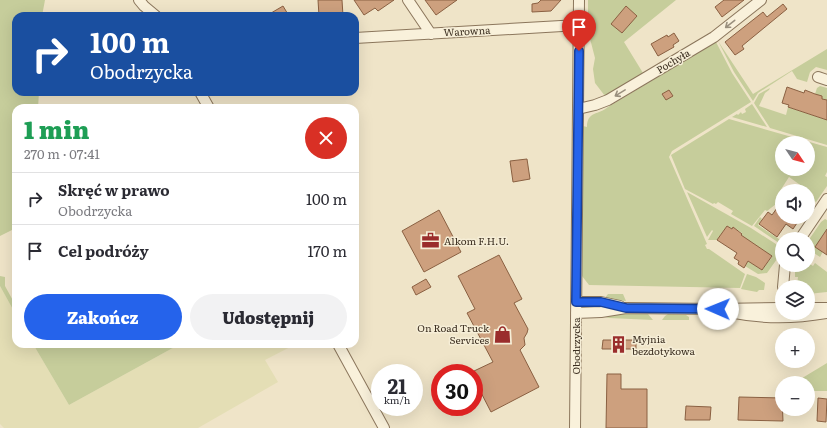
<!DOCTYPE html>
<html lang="pl">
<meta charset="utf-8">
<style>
body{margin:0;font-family:Literata,serif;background:#f2f2f3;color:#2b2b33;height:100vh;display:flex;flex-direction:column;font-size:15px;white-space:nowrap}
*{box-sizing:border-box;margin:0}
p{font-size:13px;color:#7c7c81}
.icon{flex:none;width:22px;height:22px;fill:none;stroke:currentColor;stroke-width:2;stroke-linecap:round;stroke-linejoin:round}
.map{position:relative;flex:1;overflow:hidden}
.sheet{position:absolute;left:12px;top:104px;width:347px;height:244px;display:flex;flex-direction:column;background:#fff;border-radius:12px;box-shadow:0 4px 16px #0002}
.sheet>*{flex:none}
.banner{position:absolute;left:12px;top:12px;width:347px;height:84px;border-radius:12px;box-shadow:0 4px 16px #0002;background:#1a4fa0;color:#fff;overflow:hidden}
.needle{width:26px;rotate:125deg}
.tools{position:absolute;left:775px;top:136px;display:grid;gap:8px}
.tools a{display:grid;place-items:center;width:40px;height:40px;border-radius:50%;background:#fff;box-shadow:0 4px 16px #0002;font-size:20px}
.speed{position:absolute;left:371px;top:364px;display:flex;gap:8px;font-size:20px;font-weight:700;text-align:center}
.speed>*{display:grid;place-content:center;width:52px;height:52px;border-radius:50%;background:#fff;box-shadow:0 4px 16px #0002;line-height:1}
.speed small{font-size:10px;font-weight:400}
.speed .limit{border:6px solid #d22;background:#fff;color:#111}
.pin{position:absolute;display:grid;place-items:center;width:34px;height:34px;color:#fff;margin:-41px -17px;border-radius:50% 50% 50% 0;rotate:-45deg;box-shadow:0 0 4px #0007}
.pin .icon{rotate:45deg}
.me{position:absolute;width:44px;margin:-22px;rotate:271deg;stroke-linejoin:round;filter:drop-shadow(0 0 3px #0008)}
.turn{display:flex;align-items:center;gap:14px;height:84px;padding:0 12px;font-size:18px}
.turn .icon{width:52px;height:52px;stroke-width:2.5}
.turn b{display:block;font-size:28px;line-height:34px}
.round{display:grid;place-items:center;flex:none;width:42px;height:42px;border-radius:21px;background:#f2f2f3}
.overview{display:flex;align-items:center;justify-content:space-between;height:68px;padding:0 12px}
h1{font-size:24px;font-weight:800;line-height:30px;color:#1e9e55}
.cta{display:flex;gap:8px;margin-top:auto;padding:8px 12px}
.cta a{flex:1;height:46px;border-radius:24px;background:#2563eb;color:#fff;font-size:16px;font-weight:800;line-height:46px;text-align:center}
.cta a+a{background:#f2f2f3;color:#2b2b33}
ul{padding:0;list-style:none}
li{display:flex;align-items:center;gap:12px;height:52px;padding:0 12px;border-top:1px solid #e1e1e2}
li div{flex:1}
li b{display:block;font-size:15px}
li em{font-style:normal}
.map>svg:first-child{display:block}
.farmland{fill:#e4deb5}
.green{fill:#c6cd9b;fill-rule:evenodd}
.building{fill:#cda07e;stroke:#8a6042}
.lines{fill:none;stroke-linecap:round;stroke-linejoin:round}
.minor-casing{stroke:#8b765c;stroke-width:12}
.minor{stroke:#f9f1db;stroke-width:10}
.oneway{stroke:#9a907e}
.route-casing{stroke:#184099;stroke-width:10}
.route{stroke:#2563eb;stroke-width:7}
.labels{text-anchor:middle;stroke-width:3;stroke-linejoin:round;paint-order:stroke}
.street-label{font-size:10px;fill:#3b2e20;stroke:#f6eed7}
.poi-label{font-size:10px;fill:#3b2e20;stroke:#f6eed7;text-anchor:start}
</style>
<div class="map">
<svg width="827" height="428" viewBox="0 0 827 428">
<rect width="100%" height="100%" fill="#efe4c8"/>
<!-- farmland -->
<path class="farmland" d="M0,286L16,315V344H33L69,405L180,344H296L265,360L278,382L198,428H4L0,424Z"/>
<!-- green -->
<path class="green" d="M0,0H45L42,16H16V92H39L38,108H16V228L0,236Z
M588,0H676L624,42L643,73L605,96L595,83L593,69L595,58L588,31Z
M718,41L753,94L827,49V70L816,67L810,72L807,82L797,79L792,71L758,93L753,101L734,72Z
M716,42L732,73L751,102L672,151L669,157L707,244L705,245L707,249H709L745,274L740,288L589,285L582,276L583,126L587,127C587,111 599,115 608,107Z
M820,86L827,88V100L822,99V96L815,94L817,88Z
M770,88L769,90L765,93L759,106L786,115L788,107L827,120V145L770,128L754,103L759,94Z
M752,104L767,127L732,117L737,114L738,115L741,112L742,114L746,112L745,109Z
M729,119L827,147V172L825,176L827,177V186L816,202L813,200L814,198L813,194L789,177L778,194L782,197V202L780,201L767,211L765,210L752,226L731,214L733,211L718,202L716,204L714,203L713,204L685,189L671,155ZM782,143H808V169H782Z
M687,192L751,228L782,248V252L767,273L758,274L745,266L748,261L762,270L772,257L741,235L742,233L733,227L732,229L727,226L717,240H708L713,231L712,230L707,237Z
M760,217L762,219L758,225L782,241V245L754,226Z
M825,219L827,220C827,233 827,246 820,257L808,249V241L821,222Z
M811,261L812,262L810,264L813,266L815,263L827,272V292L808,294V287H806V285H797L798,277H795V272H792L793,265H799L805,269Z
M747,274L756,277L765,283L764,290H759L757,292L741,289Z
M0,276L5,277V286L16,306V315L0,286Z
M608,294H623L626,301L604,299Z
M620,314H648L653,320L609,318L605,317L604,315Z
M668,314L686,315L689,317V320H662L665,316Z
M33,344H180L69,405Z
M827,363V391H808V383H794Z"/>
<!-- building -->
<path class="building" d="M318,0H342L343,16H319Z
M354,0H394L378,11L375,8L364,15Z
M425,0H457L436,15Z
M541,0H561L551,11L532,12V4L538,3Z
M724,0H744L722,17L715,7Z
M783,4L787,9L742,46L744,49L735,55L725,42L763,12L767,17Z
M283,6L289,16H266Z
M626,6L637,16L622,33L611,24Z
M674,33L679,41L673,45L674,47L658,56L651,44L667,35L668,37Z
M787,87L804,93L805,90L815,94L822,96V99L827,100V120L788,107L789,105L782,103Z
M669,90L673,96L666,100L662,94Z
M527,159L530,179L513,182L510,161Z
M782,201V217H801L793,229L786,224L777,237L759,224L768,212L772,215Z
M439,210L461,252L424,272L402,231Z
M727,226L732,229L733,227L742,234L741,235L772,256L762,270L748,261L744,268L738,264L739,261L734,258L737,253L717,240Z
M827,229V255L815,247Z
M499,255L522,299L514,303L528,329L527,333L524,338L525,345L520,350L539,387L491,412L474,379V371L493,362L467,313L475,309L458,276Z
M426,279L431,287L416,295L412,287Z
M603,340H636V349H602Z
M607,374H621V389H647V428H606Z
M739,397L782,398L783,421L738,420Z
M818,398L827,399L826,422L817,421Z
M686,406L711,407L710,420H685Z"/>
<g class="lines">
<defs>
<path id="minor" d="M139,0L144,6L156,16
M408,0L431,34
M355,38L579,25
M818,77L827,80
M200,92L209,108
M578,109L595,105L608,100L714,37L761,0
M800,239L827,199
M783,287L785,265
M577,302H601L620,306
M808,308H827
M576,313L601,312L626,308L718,309L782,308
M735,313C765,319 798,318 827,313
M338,344L384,428
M575,428L579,0"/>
</defs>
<!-- minor casing -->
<use href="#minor" class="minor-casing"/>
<!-- minor -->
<use href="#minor" class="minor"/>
</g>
<!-- one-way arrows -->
<defs><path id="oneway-shaft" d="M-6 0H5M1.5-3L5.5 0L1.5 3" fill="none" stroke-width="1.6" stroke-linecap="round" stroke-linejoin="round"/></defs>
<g class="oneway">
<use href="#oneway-shaft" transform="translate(730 24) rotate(142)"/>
<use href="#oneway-shaft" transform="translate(620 93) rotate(149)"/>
</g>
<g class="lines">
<defs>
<path id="route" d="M579,51L576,302H601L626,308L718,309"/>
</defs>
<!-- route casing -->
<use href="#route" class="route-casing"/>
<!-- route -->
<use href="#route" class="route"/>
</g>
<!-- icons -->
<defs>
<symbol id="office-bare" viewBox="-9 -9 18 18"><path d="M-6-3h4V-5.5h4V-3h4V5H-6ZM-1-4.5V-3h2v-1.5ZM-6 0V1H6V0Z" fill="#9a2d2c" stroke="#f6eed7" stroke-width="2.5" paint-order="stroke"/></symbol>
<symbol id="shop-bare" viewBox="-9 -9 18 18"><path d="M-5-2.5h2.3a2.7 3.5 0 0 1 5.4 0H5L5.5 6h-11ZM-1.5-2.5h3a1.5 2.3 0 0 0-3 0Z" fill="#9a2d2c" stroke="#f6eed7" stroke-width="2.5" paint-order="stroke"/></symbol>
<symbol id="building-bare" viewBox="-9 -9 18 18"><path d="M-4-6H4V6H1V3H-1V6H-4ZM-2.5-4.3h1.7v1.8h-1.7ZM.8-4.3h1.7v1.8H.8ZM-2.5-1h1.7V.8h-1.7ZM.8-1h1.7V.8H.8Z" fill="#9a2d2c" stroke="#f6eed7" stroke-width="2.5" paint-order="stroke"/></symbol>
</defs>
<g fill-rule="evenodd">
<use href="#office-bare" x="418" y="228" width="25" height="25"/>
<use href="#shop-bare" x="490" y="322" width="25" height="25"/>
<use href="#building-bare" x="606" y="332" width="25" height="25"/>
</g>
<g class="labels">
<!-- street labels -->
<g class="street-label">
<text transform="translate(467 31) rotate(-3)" y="4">Warowna</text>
<text transform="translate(673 61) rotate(-31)" y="4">Pochyła</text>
<text transform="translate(576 346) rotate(-90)" y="4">Obodrzycka</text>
</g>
<!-- poi labels -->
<g class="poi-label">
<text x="444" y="245">Alkom F.H.U.</text>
<text x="489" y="332" text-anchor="end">On Road Truck<tspan x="489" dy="12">Services</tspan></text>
<text x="632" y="343">Myjnia<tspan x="632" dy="12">bezdotykowa</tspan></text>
</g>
</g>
</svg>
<div class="tools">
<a><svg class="needle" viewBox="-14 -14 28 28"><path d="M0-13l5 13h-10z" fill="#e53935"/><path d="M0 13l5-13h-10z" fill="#7c7c81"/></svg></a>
<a><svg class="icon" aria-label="sound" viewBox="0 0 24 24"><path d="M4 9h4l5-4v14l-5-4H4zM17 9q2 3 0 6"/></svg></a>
<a><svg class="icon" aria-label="search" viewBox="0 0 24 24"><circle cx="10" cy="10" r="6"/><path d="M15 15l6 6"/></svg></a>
<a><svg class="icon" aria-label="layers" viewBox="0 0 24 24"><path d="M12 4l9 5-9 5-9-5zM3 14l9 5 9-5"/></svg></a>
<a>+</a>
<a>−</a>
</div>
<div class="speed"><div>21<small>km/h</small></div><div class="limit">30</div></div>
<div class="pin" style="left:579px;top:51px;background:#d93025"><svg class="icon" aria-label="arrive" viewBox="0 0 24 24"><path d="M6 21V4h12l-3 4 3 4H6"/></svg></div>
<svg class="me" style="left:718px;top:309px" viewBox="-20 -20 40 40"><circle r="19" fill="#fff"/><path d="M0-13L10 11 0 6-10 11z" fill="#2563eb"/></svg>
<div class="banner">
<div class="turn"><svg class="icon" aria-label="right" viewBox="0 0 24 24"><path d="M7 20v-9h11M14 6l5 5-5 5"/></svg><div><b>100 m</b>Obodrzycka</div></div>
</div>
<section class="sheet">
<div class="overview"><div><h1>1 min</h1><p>270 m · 07:41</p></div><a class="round" style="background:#d93025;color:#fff"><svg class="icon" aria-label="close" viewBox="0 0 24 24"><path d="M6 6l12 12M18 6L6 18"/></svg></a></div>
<ul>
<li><svg class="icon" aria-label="right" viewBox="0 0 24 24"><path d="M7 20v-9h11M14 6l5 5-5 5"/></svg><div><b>Skręć w prawo</b><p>Obodrzycka</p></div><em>100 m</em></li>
<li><svg class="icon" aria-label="arrive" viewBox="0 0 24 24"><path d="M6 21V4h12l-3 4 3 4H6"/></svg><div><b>Cel podróży</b></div><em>170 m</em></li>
</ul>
<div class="cta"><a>Zakończ</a><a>Udostępnij</a></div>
</section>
</div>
